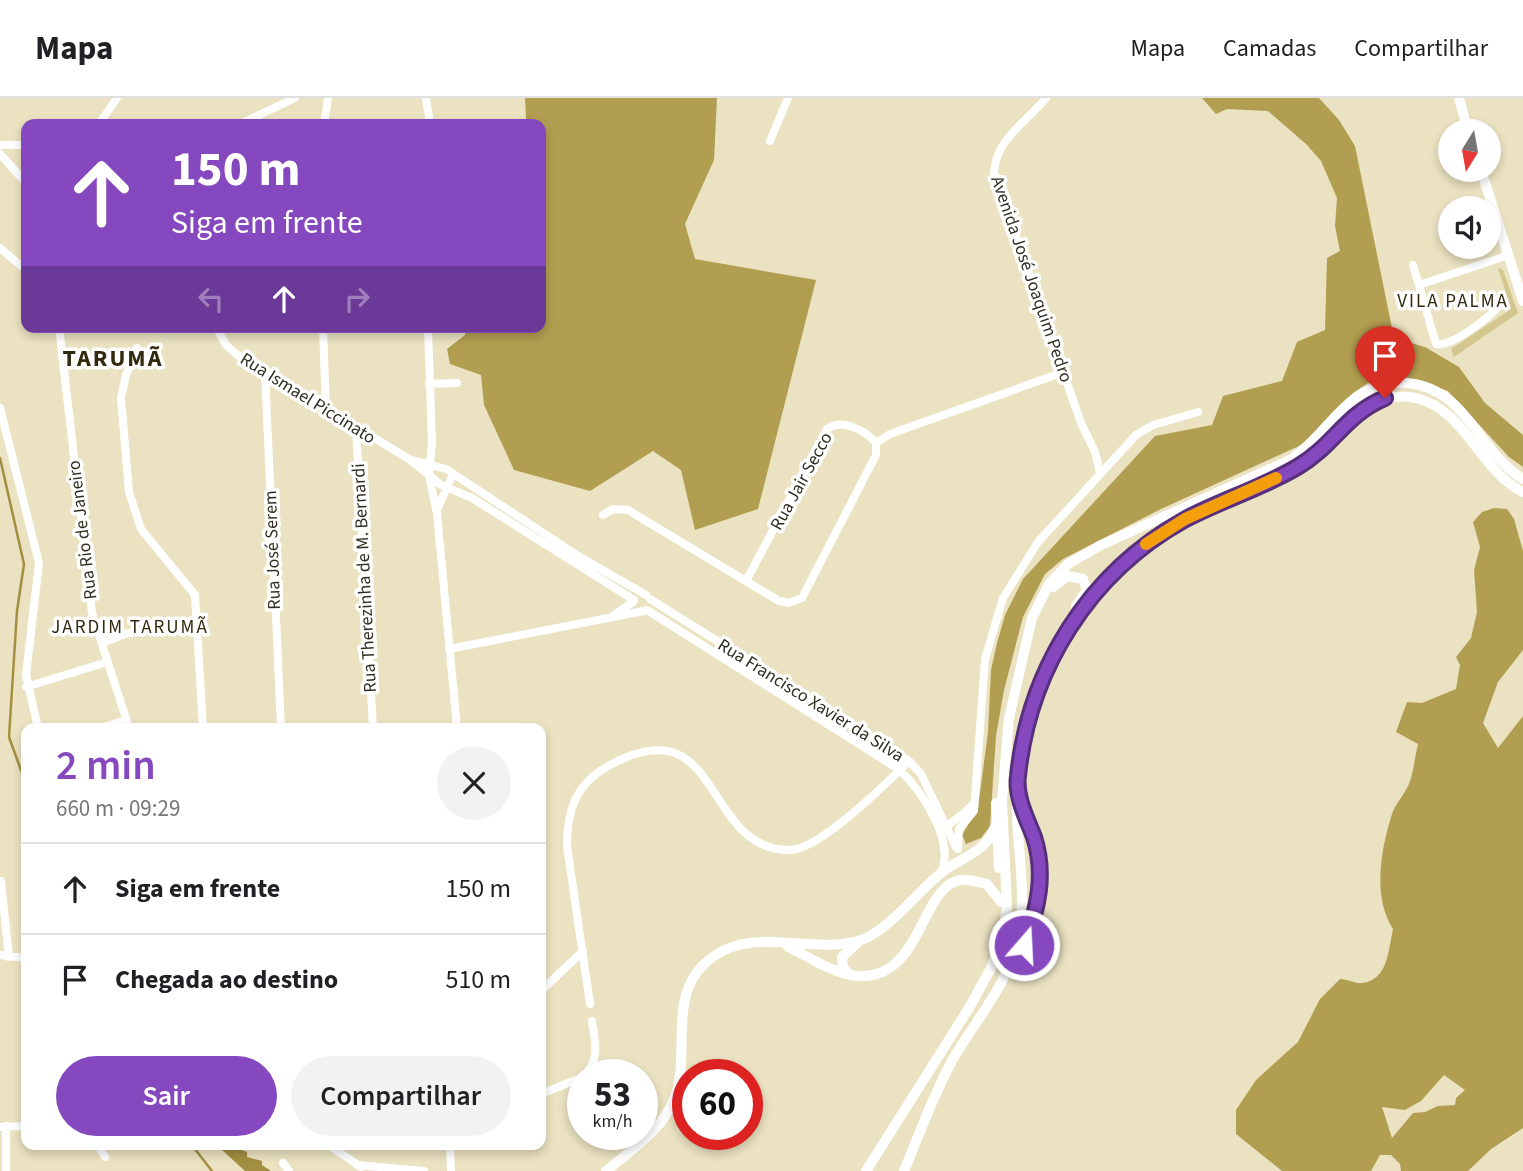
<!DOCTYPE html>
<html lang="pt">
<meta charset="utf-8">
<style>
body{margin:0;font-family:"Source Sans 3",sans-serif;background:#f2f2f2;color:#202124;height:100vh;display:flex;flex-direction:column;font-size:26px;white-space:nowrap}
*{box-sizing:border-box;margin:0}
p{font-size:23px;color:#757577}
.icon{flex:none;width:38px;height:38px;fill:none;stroke:currentColor;stroke-width:2;stroke-linecap:round;stroke-linejoin:round}
.map{position:relative;flex:1;overflow:hidden}
.drawer{position:absolute;left:21px;top:625px;width:525px;height:427px;display:flex;flex-direction:column;background:#fff;border-radius:14px;box-shadow:0 4px 10px #0003}
.drawer>*{flex:none}
.banner{position:absolute;left:21px;top:21px;width:525px;height:214px;border-radius:14px;box-shadow:0 4px 10px #0003;background:#8648be;color:#fff;overflow:hidden}
.needle{width:46px;rotate:191deg}
.fabs{position:absolute;left:1438px;top:21px;display:grid;gap:14px}
.fabs a{display:grid;place-items:center;width:63px;height:63px;border-radius:50%;background:#fff;box-shadow:0 4px 10px #0003;font-size:35px}
.speed{position:absolute;left:567px;top:961px;display:flex;gap:14px;font-size:35px;font-weight:700;text-align:center}
.speed>*{display:grid;place-content:center;width:91px;height:91px;border-radius:50%;background:#fff;box-shadow:0 4px 10px #0003;line-height:1}
.speed small{font-size:18px;font-weight:400}
.speed .limit{border:10px solid #d22;background:#fff;color:#111}
.pin{position:absolute;display:grid;place-items:center;width:60px;height:60px;color:#fff;margin:-72px -30px;border-radius:50% 50% 50% 0;rotate:-45deg;box-shadow:0 0 7px #0007}
.pin .icon{rotate:45deg}
.me{position:absolute;width:77px;margin:-38px;rotate:19deg;stroke-linejoin:round;filter:drop-shadow(0 0 5px #0008)}
.turn{display:flex;align-items:center;gap:24px;height:147px;padding:0 35px;font-size:32px}
.turn .icon{width:91px;height:91px;stroke-width:2.5}
.turn b{display:block;font-size:49px;line-height:60px}
.lanes{display:flex;align-items:center;height:66px;padding:0 35px;background:#0003;justify-content:center;gap:35px;direction:ltr}
.lanes .off{opacity:.35}
.round{display:grid;place-items:center;flex:none;width:74px;height:74px;border-radius:37px;background:#f2f2f2}
.summary{display:flex;align-items:center;justify-content:space-between;height:119px;padding:0 35px}
h1{font-size:42px;font-weight:600;line-height:52px;color:#8648be}
.primary-button{display:flex;gap:14px;margin-top:auto;padding:14px 35px}
.primary-button a{flex:1;height:80px;border-radius:42px;background:#8648be;color:#fff;font-size:28px;font-weight:600;line-height:80px;text-align:center}
.primary-button a+a{background:#f2f2f2;color:#202124}
ul{padding:0;list-style:none}
li{display:flex;align-items:center;gap:21px;height:91px;padding:0 35px;border-top:2px solid #e0e0e0}
li div{flex:1}
li b{display:block;font-size:26px}
li em{font-style:normal}
header{display:flex;align-items:center;gap:42px;box-sizing:border-box;height:98px;padding:0 35px;background:#fff;border-bottom:2px solid #e0e0e0}
header strong{font-size:33px}
nav{display:flex;gap:38px;margin-inline-start:auto;font-size:24px}
.map>svg:first-child{display:block}
.green{fill:#d4c68f}
.forest{fill:#b29e50;fill-rule:evenodd}
.water{fill:#a38f41}
.lines{fill:none;stroke-linecap:round;stroke-linejoin:round}
.stream{stroke:#a38f41;stroke-width:2.5}
.minor{stroke:#fff;stroke-width:8}
.major{stroke:#fff;stroke-width:10}
.route-casing{stroke:#572f7c;stroke-width:18}
.route{stroke:#8648be;stroke-width:12}
.slow{stroke:#f59e0b;stroke-width:12}
.labels{text-anchor:middle;stroke-width:7;stroke-linejoin:round;paint-order:stroke}
.street-label{font-size:18px;fill:#312e21;stroke:#fff}
.neighbourhood-label{font-size:19px;letter-spacing:2px;fill:#312a0f;stroke:#fff}
.district-label{font-size:24px;font-weight:bold;letter-spacing:2px;fill:#312a0f;stroke:#fff}
</style>
<header>
<strong>Mapa</strong>
<nav><a>Mapa</a><a>Camadas</a><a>Compartilhar</a></nav>
</header>
<div class="map">
<svg width="1523" height="1073" viewBox="0 0 1523 1073">
<rect width="100%" height="100%" fill="#eae2c1"/>
<!-- green -->
<path class="green" d="M1498,170L1503,172L1518,215L1454,259L1451,251L1508,213L1507,203L1497,200L1506,195Z"/>
<!-- forest -->
<path class="forest" d="M525,0H717L714,62L685,126L695,161L816,182L758,411L695,432L681,372L653,353L590,393L514,372L484,307L481,277L450,266L447,251L465,237L467,229H541V26H523L526,21Z
M1202,0H1319L1339,22L1355,48L1394,240L1425,249L1459,269L1485,305L1523,337V369L1509,359L1448,293L1412,281L1368,285L1353,295L1316,336L1299,348L1161,411L1063,461L1045,476L1023,519L1004,592L996,638L990,728L981,740L966,746L962,737L978,710L988,634L991,572L997,545L1005,517L1023,481L1155,338L1212,327L1223,298L1282,283L1297,244L1325,232L1327,160L1340,153L1335,128L1337,100L1321,63L1306,46L1268,13L1227,11L1216,16Z
M1494,410L1507,411L1514,421L1523,453V552L1498,584L1483,625L1498,650L1523,618V1030L1491,1051L1468,1073H1401L1400,1066L1391,1057H1380L1371,1073H1282L1236,1036V1012L1256,982L1298,944L1320,901L1340,881C1348,881 1355,886 1362,885C1388,882 1388,853 1393,831C1372,799 1381,751 1392,716C1396,704 1407,694 1410,683C1414,671 1415,658 1418,646L1396,634L1407,604L1422,605L1456,591L1460,567L1456,559L1471,540L1477,514L1474,472L1480,449L1473,424L1482,414ZM1444,977L1465,992L1456,1000L1455,1007L1438,1008L1425,1014L1413,1015L1392,1040L1382,1009L1405,1012L1421,1003Z"/>
<!-- water -->
<path class="water" d="M222,1047H229L247,1054V1059L262,1063V1067L271,1073H245L222,1052Z"/>
<g class="lines">
<!-- stream -->
<path class="stream" d="M0,360L24,466L17,513L9,639L26,686
M191,1046L212,1073"/>
<!-- minor -->
<path class="minor" d="M426,0L430,26
M1046,0C1026,25 996,40 994,75L1081,325L1095,354L1100,375
M99,26L117,0
M240,26L295,0
M324,26L328,0
M770,43L788,0
M0,47H26
M0,56L26,85
M0,150L26,172
M1413,167L1436,246C1452,249 1492,218 1501,205
M1419,187L1509,157
M59,229L92,515L129,630
M216,229L226,247L236,256L409,361L441,387L472,400L634,502
M323,229L326,311
M428,229L432,344L429,378L437,415L457,630
M144,230L145,229
M137,250L126,277L121,300L129,394L141,431L195,497L203,630
M265,274L281,630
M429,286L457,285
M0,310L39,465L26,577L38,630
M356,330L373,630
M876,345L890,336L1064,274
M412,362L446,371L580,459L646,497
M437,412L453,376
M603,417L613,411L628,412L779,503L788,505L802,500L876,357V345
M746,483L827,331C842,320 865,332 876,345
M650,501L909,663L921,676L956,749
M647,512L900,672C923,695 954,741 942,774
M614,517L633,504
M102,545L125,536L198,524
M449,551L644,513
M26,589L107,564
M100,630L126,622
M943,732C953,721 964,718 974,705
M958,751L959,731L974,713L985,561L1003,500L1038,444L1136,337L1153,327L1198,314
M1,783L9,859
M0,857L26,860
M541,893L583,853
M590,906L567,748C567,713 575,687 608,668C724,604 701,754 791,752C820,751 887,685 909,663
M586,976C600,959 595,943 592,923
M541,996L583,979
M0,1029L26,1028
M97,1046L105,1059
M327,1046L361,1069
M450,1046L451,1073
M283,1065L289,1073
M357,1067L424,1073
M6,1073V1028"/>
<!-- major -->
<path class="major" d="M1459,0L1468,33
M1481,72L1523,203
M1053,489L1068,478L1083,481L1087,492L1076,508
M996,705L999,770
M788,849C810,859 833,876 858,878C922,882 920,789 960,782C968,781 978,784 987,786L1001,804
M1017,861L1032,825L1041,771L1020,698
M849,876L843,869L842,859L857,845
M606,1073C631,1052 662,1033 674,1001C693,954 663,893 714,858C756,829 811,856 858,843C887,835 917,794 940,776C960,759 985,756 995,729
M866,1073L969,910L990,872L1001,846L1007,810L1002,703L1009,620L1032,520L1049,486L1068,466L1101,447L1290,362C1319,343 1336,310 1365,294C1378,286 1392,284 1407,285C1467,290 1478,354 1523,381
M904,1073C920,1035 933,997 953,961C975,923 1006,889 1017,845C1030,791 1013,738 1017,683C1025,576 1090,471 1186,421C1222,402 1261,390 1296,370C1337,346 1360,288 1416,300C1466,312 1479,372 1523,394"/>
</g>
<g class="lines">
<defs>
<path id="route" d="M1024,847C1038,812 1046,776 1034,739C1027,721 1015,698 1018,678C1029,571 1089,475 1184,422C1221,402 1263,390 1299,368C1333,348 1346,316 1385,300"/>
</defs>
<!-- route casing -->
<use href="#route" class="route-casing"/>
<!-- route -->
<use href="#route" class="route"/>
<!-- slow -->
<path class="slow" d="M1146,446L1185,421L1276,380"/>
</g>
<g class="labels">
<!-- street labels -->
<g class="street-label">
<text transform="translate(1032 181) rotate(71)" y="6">Avenida José Joaquim Pedro</text>
<text transform="translate(308 300) rotate(32)" y="6">Rua Ismael Piccinato</text>
<text transform="translate(801 383) rotate(-61)" y="6">Rua Jair Secco</text>
<text transform="translate(82 432) rotate(-97)" y="6">Rua Rio de Janeiro</text>
<text transform="translate(272 452) rotate(-92)" y="6">Rua José Serem</text>
<text transform="translate(364 480) rotate(-93)" y="6">Rua Therezinha de M. Bernardi</text>
<text transform="translate(811 602) rotate(32)" y="6">Rua Francisco Xavier da Silva</text>
</g>
<!-- neighbourhood labels -->
<g class="neighbourhood-label">
<text x="1453" y="209">VILA PALMA</text>
<text x="130" y="535">JARDIM TARUMÃ</text>
</g>
<!-- district labels -->
<g class="district-label">
<text x="113" y="268">TARUMÃ</text>
</g>
</g>
</svg>
<div class="fabs">
<a><svg class="needle" viewBox="-14 -14 28 28"><path d="M0-13l5 13h-10z" fill="#e53935"/><path d="M0 13l5-13h-10z" fill="#757577"/></svg></a>
<a><svg class="icon" aria-label="sound" viewBox="0 0 24 24"><path d="M4 9h4l5-4v14l-5-4H4zM17 9q2 3 0 6"/></svg></a>
</div>
<div class="speed"><div>53<small>km/h</small></div><div class="limit">60</div></div>
<div class="pin" style="left:1385px;top:300px;background:#d93025"><svg class="icon" aria-label="arrive" viewBox="0 0 24 24"><path d="M6 21V4h12l-3 4 3 4H6"/></svg></div>
<svg class="me" style="left:1024px;top:847px" viewBox="-20 -20 40 40"><circle r="17" fill="#8648be" stroke="#fff" stroke-width="3"/><path d="M0-11L8 9 0 5-8 9z" fill="#fff"/></svg>
<div class="banner">
<div class="turn"><svg class="icon" aria-label="ahead" viewBox="0 0 24 24"><path d="M12 20V5M6 11l6-6 6 6"/></svg><div><b>150 m</b>Siga em frente</div></div>
<div class="lanes"><svg class="icon off" aria-label="left" viewBox="0 0 24 24"><path d="M17 20v-9H6M10 6l-5 5 5 5"/></svg><svg class="icon" aria-label="ahead" viewBox="0 0 24 24"><path d="M12 20V5M6 11l6-6 6 6"/></svg><svg class="icon off" aria-label="right" viewBox="0 0 24 24"><path d="M7 20v-9h11M14 6l5 5-5 5"/></svg></div>
</div>
<section class="drawer">
<div class="summary"><div><h1>2 min</h1><p>660 m · 09:29</p></div><a class="round"><svg class="icon" aria-label="close" viewBox="0 0 24 24"><path d="M6 6l12 12M18 6L6 18"/></svg></a></div>
<ul>
<li><svg class="icon" aria-label="ahead" viewBox="0 0 24 24"><path d="M12 20V5M6 11l6-6 6 6"/></svg><div><b>Siga em frente</b></div><em>150 m</em></li>
<li><svg class="icon" aria-label="arrive" viewBox="0 0 24 24"><path d="M6 21V4h12l-3 4 3 4H6"/></svg><div><b>Chegada ao destino</b></div><em>510 m</em></li>
</ul>
<div class="primary-button"><a>Sair</a><a>Compartilhar</a></div>
</section>
</div>
